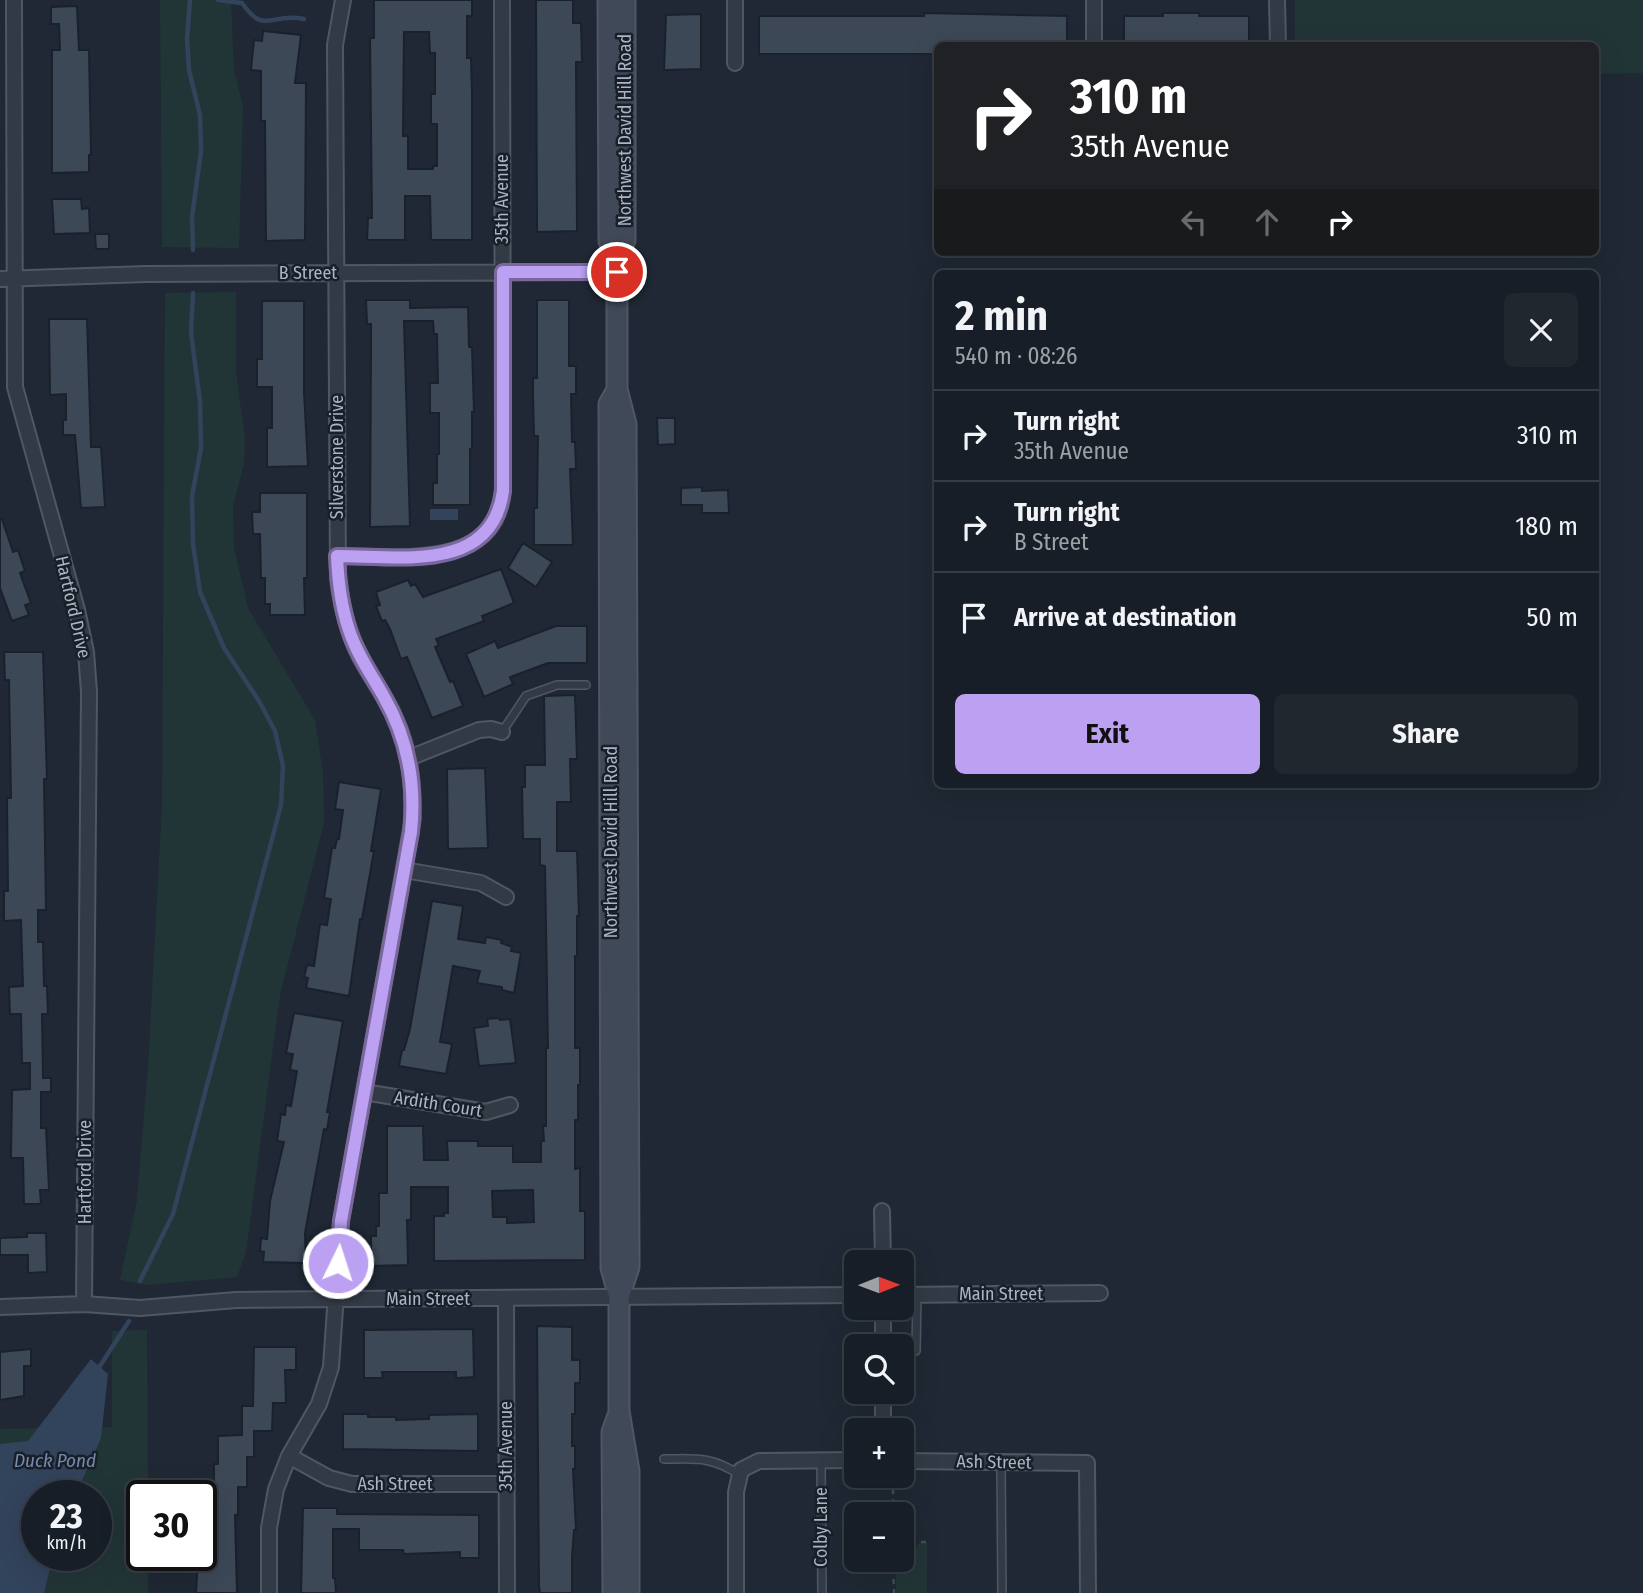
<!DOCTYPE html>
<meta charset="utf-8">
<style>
body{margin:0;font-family:"Fira Sans Condensed",sans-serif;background:#20272f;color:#f1f3f6;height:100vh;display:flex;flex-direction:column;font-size:26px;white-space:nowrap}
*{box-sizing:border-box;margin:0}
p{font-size:23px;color:#9ea2a7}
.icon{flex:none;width:38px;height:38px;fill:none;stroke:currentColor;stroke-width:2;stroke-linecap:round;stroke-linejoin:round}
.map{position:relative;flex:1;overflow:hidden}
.panel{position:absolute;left:934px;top:270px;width:665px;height:518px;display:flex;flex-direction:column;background:#171e27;border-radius:10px;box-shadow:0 7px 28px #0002,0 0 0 2px #363c44}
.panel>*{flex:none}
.banner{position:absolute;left:934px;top:42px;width:665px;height:214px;border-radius:10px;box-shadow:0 7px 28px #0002,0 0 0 2px #363c44;background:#202124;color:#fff;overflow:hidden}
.needle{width:46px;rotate:89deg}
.controls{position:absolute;left:844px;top:1250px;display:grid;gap:14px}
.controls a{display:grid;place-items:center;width:70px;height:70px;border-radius:10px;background:#171e27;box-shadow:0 7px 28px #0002,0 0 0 2px #363c44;font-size:35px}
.speed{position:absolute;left:21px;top:1480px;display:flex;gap:14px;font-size:35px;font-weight:700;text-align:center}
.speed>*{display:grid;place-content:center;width:91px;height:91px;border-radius:50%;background:#171e27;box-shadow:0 7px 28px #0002,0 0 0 2px #363c44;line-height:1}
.speed small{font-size:18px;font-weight:400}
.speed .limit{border:4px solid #111;border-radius:10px;background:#fff;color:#111}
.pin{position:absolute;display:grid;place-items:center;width:60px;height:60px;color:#fff;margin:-30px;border:4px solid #fff;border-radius:50%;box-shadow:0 2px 7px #0007}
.me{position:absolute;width:77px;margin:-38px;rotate:4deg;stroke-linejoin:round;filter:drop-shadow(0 0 5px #0008)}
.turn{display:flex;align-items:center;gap:24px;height:147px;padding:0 21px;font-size:32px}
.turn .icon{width:91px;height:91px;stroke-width:2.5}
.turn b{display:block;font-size:49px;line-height:60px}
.lanes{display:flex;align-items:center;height:66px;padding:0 21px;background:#0003;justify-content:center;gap:35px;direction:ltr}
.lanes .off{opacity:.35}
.round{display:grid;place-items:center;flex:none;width:74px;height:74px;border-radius:10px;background:#20272f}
.head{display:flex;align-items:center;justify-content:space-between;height:119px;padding:0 21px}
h1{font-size:42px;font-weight:700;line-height:52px}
.button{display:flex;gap:14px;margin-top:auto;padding:14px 21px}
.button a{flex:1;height:80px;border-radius:10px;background:#bca0f2;color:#111;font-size:28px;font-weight:700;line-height:80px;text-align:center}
.button a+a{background:#20272f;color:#f1f3f6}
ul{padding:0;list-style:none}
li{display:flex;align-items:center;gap:21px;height:91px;padding:0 21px;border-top:2px solid #363c44}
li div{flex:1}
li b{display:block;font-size:26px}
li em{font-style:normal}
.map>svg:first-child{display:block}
.green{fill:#223536;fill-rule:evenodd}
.water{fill:#32435c}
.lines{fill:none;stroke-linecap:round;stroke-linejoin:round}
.stream{stroke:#32435c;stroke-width:4.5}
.building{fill:#3d4857;stroke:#1a212b;stroke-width:2;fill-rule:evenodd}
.lane-casing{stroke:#4f5763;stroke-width:10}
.street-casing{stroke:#4f5763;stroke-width:18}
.secondary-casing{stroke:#4f5763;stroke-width:23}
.path{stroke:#3e5053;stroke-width:2.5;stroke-dasharray:5 5;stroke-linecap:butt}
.lane{stroke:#323a45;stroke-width:7}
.street{stroke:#323a45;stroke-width:14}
.secondary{stroke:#404958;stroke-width:19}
.route-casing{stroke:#7a689d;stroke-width:18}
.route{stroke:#bca0f2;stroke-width:12}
.labels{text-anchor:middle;stroke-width:5;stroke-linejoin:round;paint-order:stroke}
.street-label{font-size:18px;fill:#abb4c3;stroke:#181f29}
.water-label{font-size:19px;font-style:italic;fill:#748bab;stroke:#181f29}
</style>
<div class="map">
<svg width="1643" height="1593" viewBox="0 0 1643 1593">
<rect width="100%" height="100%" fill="#1f2834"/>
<!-- green -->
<path class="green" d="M160,0H231L234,71L243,106L239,248L162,247Z
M1295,0H1643V73L1596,74V46L1295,45Z
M236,292V372L245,439L244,464L233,506L234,548L248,608L315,720L323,772L324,823L280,995L246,1252L237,1277L147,1285L120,1280L137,1200L148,1068L162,805L165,293Z
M147,1330L148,1496H142V1556H148V1593H0V1429L112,1427V1331ZM37,1496H96V1556H37Z
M919,1543H927V1593H896V1559H901V1544H905L908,1549L914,1551Z"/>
<!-- water -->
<path class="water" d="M430,509H458V520H430Z
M91,1359L108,1374L101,1438L75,1496H37V1556H53L44,1593H0V1444L28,1441Z"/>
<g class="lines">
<!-- stream -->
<path class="stream" d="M190,0L187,39L189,70L200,115L201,151L192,217L193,250
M218,0L242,3C265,36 270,12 304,19
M140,1281L173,1214L281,805L283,766L275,731L259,701L224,648L200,592L193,544L192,496L201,448L200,402L191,332L193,293
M98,1369L129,1321"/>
</g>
<!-- building -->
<path class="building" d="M374,0H472V16H467V58H471L472,94V240H431L430,196H405V240H367L368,218H372L370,38H374ZM404,32H429L430,53H435V94H431V124H437V166H433V169H408V136H403Z
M536,0H573V23H581L582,62H576L577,231L537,232Z
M77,6L79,50H89L91,155H89V172L52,173V50H60L59,24H51V7Z
M924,13L1067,16V46H938V54H759V16H924Z
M1163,13H1199V16H1249V46H1124V16H1163Z
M701,14V69L664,70L666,15Z
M263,31L301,35L295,83H306L305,240L266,241L265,121H261V71L251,70L254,40L262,41Z
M52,199H81L82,209L89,208L90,233L54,234Z
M95,234H109V249H96Z
M366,300H410V308L468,307L469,347H472L474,412H472V449H470V505H433V483H437V454H439V413H430V383H438L437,334H434L433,321H404L410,526L370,527L371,348V324H367Z
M537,300H569V366H576V394H571L572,442H575L576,469H570L573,545H534V508H537L538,436H534L533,394V378H537Z
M262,301H304V392L308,466L267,467V428H272V387H257V359H262Z
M49,319H87L91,447H101L105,507L81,508L75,435H63V420H66V394L50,395Z
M657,418H675V444L658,445Z
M702,487V491L728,490L729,513H702V505H681V488Z
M260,493H307V578H304L305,615H270V604H265V578H261L260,534H253L252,512H260Z
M0,519H2L13,552L18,550L25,571L20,573L31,603L25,605L29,615L12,621L0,588Z
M523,543L552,562L536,587L508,568Z
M501,569L514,603L482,616L484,621L436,639L439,645L435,647L450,682L453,681L463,706L432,718L407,657L401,659L390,629L385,620L382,621L376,606L380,605L376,592L408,580L411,586L415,584L423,597Z
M556,626H587V663H548L510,677L513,684L484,697L466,654L495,641L498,648Z
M4,652H43L47,779H44L46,910H38V942H43L44,986H47L48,1014H42L43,1078H51V1092H41V1128H46L49,1190H40L41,1204H24L23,1158H11L12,1090L30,1089V1063H22L21,1014H10L9,987L23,986L21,920L4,921V891H8L7,798H11L9,680H5Z
M575,695L577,759H570L571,802H557V851H577L579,916H577V956H575V1048H580V1085H578V1120H575V1169L580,1168V1211H585V1260L434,1261V1216H444V1213H448V1187H411V1220H407L408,1265L371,1266V1236H376V1226H379V1193H387V1126H423L424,1160H448L447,1141H478V1146H513V1162H541V1141H544L543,1126H546V1048H548L545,866L540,865V839H523L522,787H525V765H545L544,696ZM533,1190L534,1222L507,1223V1217H493L492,1191Z
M485,768L488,848L448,849L447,769Z
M339,782L381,789L371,851H374L362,919H360L349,996L306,988L308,978L304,977L307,965L314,966L320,924L327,925L331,899L324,898L332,848H335L337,839H339L343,810L335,809Z
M432,901L463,906L458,939L485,943L486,937L502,940L501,943L512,947L511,951L521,953L514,993L502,990V987L477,983L480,971L453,966L440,1042L452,1044L446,1074L399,1066L402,1050H404L410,1029Z
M294,1013L343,1021L327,1112H330L327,1130L324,1129L305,1233L306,1263L263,1262L264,1252L260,1251L261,1238L267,1239L270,1201L284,1142L277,1141L281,1114L285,1115L286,1105L291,1106L297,1071L290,1070L293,1054L286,1053Z
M499,1018L500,1020L510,1019L516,1063L479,1066L474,1028L488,1026L487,1019Z
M27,1233H46L47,1272L28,1273V1255H0V1238L27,1237Z
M537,1326L572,1327V1360H580V1383H575V1414H572V1446H575V1469H573L576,1530H574L572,1557V1593H540L539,1586Z
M473,1329L474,1377L456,1378V1372H382L383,1378H364V1330Z
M254,1347H296V1370H285L286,1403H273L272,1431H254V1457H247V1487H238V1515H235L237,1593H196L198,1556H201V1548H207V1515H202V1491H214V1464H218V1436L242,1435V1406H253Z
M31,1349V1366H24V1396L0,1400V1352Z
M343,1414H368V1417H396V1420L429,1419V1415L478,1414V1451L343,1449Z
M303,1508H337V1514L479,1515V1558H460V1552L404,1554L403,1550H359V1529H333V1578H335L336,1593H301Z"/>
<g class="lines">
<defs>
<path id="lane" d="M502,732L526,696L557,685H586
M916,1351L917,1295
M664,1459C697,1459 709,1456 739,1474
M821,1461L822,1593
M1001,1463L1002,1593"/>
<path id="street" d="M14,0L15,387L77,610L86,652L89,692L84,1304
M735,0V63
M1094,0V46
M1277,0L1278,46
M0,279L146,274L617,272
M337,556C397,556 501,573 503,485L502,0
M409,758L479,730L491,729L502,732
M404,870L481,883L506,897
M364,1092L486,1112L510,1105
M882,1211L883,1262
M901,1295L1100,1293
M506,1298L507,1593
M0,1307L84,1304L140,1308L236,1300L856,1295
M883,1307V1346
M883,1430V1391
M289,1456L329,1478L352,1484H507
M901,1461L1087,1463L1088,1593
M269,1593V1528L276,1489L289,1456L319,1404L331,1367L341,1221L413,818C413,783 410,750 395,718C387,699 375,683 365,666C349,639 342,609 338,579L335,45L343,0
M736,1593V1492L741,1470L759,1461L856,1460"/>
<path id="secondary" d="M608,0L609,241L617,257V389L626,424L629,1258V1267L619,1297
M617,257L625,240V0
M617,390L609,404L611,1258V1268L619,1297V1411L629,1471V1593
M613,1593L612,1432L617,1418"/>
</defs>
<!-- lane casing -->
<use href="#lane" class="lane-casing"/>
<!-- street casing -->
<use href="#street" class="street-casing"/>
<!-- secondary casing -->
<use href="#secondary" class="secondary-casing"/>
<!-- path -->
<path class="path" d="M893,1479V1514
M901,1542H926
M893,1559L894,1593"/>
<!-- lane -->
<use href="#lane" class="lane"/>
<!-- street -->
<use href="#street" class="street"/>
<!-- secondary -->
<use href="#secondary" class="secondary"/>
</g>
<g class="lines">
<defs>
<path id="route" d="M338,1263L341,1221L411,832C416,785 408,739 384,697C372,675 357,655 349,630C341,606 338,582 337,556C398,556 492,574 503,491V272H617"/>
</defs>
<!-- route casing -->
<use href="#route" class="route-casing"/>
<!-- route -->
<use href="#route" class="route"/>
</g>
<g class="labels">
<!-- street labels -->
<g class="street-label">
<text transform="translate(625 130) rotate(-90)" y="6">Northwest David Hill Road</text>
<text transform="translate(502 199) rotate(-90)" y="6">35th Avenue</text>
<text x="308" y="279">B Street</text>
<text transform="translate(337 457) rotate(-90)" y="6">Silverstone Drive</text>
<text transform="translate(73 607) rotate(77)" y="6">Hartford Drive</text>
<text transform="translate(611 842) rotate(-90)" y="6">Northwest David Hill Road</text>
<text transform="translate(438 1104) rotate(9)" y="6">Ardith Court</text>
<text transform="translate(85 1172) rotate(-90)" y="6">Hartford Drive</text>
<text x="1001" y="1300">Main Street</text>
<text x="428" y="1305">Main Street</text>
<text transform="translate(506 1446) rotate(-90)" y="6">35th Avenue</text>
<text transform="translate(994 1462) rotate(1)" y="6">Ash Street</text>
<text x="395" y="1490">Ash Street</text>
<text transform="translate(821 1527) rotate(-90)" y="6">Colby Lane</text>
</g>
<!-- water labels -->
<g class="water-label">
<text x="55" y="1467">Duck Pond</text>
</g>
</g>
</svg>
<div class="controls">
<a><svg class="needle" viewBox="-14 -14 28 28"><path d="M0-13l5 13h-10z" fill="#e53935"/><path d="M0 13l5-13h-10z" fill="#9ea2a7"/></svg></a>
<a><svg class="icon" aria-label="search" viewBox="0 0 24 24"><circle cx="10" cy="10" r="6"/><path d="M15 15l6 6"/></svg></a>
<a>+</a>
<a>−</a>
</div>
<div class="speed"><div>23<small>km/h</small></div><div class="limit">30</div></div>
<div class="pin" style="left:617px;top:272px;background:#d93025"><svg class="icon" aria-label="arrive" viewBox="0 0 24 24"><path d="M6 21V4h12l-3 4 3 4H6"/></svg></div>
<svg class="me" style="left:338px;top:1263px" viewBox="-20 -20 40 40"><circle r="17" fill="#bca0f2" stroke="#fff" stroke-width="3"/><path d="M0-11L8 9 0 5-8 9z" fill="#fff"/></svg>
<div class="banner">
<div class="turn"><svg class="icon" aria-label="right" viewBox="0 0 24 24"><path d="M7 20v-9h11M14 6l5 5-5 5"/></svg><div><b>310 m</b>35th Avenue</div></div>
<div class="lanes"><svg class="icon off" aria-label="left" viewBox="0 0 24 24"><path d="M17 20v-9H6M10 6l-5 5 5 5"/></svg><svg class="icon off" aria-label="ahead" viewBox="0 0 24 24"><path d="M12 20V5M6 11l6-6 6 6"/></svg><svg class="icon" aria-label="right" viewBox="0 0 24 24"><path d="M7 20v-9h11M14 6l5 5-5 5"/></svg></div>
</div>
<section class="panel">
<div class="head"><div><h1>2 min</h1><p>540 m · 08:26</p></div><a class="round"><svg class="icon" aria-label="close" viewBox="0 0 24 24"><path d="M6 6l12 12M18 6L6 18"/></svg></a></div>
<ul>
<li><svg class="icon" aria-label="right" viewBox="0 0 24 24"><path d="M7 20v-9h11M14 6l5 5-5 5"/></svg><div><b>Turn right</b><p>35th Avenue</p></div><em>310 m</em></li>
<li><svg class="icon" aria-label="right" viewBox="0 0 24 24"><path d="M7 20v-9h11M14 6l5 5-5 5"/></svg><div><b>Turn right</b><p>B Street</p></div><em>180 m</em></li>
<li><svg class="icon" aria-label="arrive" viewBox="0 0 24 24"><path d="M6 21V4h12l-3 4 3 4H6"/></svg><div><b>Arrive at destination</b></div><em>50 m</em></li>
</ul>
<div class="button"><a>Exit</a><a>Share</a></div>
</section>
</div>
